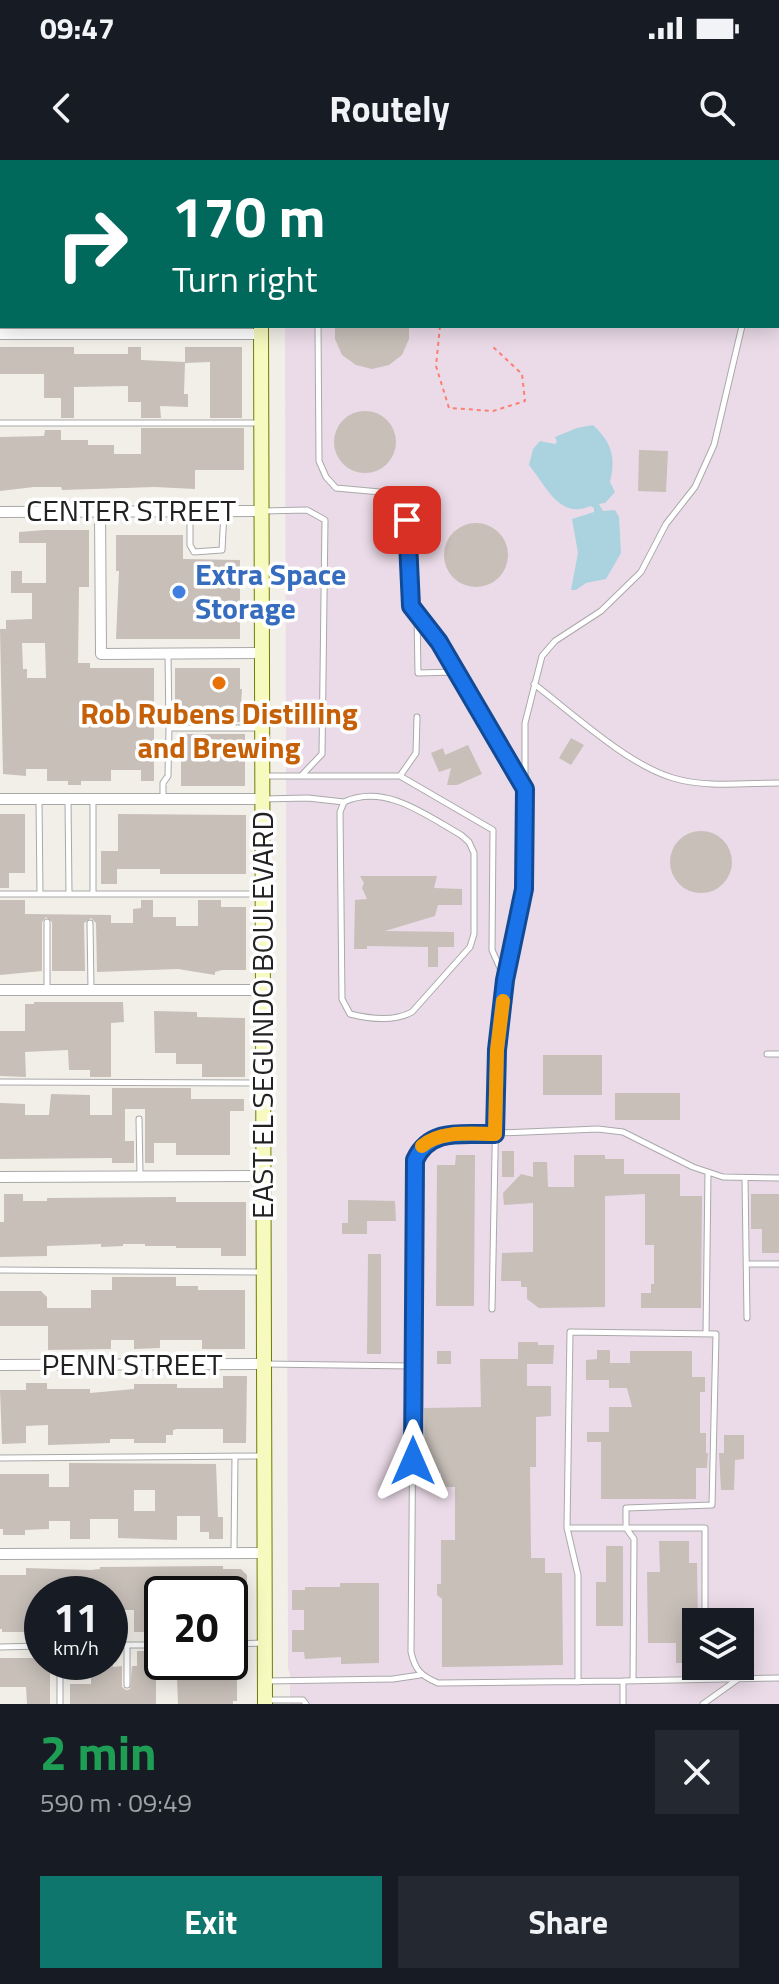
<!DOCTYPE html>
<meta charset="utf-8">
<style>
body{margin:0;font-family:"Titillium Web",sans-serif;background:#242831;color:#f1f3f6;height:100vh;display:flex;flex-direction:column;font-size:30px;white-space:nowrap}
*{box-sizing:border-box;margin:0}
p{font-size:26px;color:#9ea1a6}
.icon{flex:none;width:44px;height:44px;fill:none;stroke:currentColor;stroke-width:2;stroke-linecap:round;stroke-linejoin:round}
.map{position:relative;height:1544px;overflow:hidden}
.drawer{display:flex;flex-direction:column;background:#171b24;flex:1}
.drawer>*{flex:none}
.banner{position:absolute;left:0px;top:0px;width:780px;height:168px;box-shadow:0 4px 20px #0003;background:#00695c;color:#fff;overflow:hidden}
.controls{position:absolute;left:682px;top:1448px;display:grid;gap:16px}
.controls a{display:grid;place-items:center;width:72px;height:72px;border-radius:0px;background:#171b24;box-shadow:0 4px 20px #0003;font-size:40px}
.speed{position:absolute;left:24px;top:1416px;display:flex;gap:16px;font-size:40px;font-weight:700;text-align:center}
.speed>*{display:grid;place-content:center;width:104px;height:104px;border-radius:50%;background:#171b24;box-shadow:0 4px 20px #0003;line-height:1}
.speed small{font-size:20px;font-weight:400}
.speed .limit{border:4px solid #111;border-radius:12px;background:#fff;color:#111}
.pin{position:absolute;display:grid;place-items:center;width:68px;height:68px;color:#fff;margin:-34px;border-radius:16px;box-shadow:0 4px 12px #0006}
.me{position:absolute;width:88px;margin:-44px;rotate:0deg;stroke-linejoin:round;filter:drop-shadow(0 0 6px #0008)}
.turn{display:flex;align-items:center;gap:28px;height:168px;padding:0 40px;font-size:36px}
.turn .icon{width:104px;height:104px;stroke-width:2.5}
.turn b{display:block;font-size:56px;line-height:68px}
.round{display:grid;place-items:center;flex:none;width:84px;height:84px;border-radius:0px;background:#242831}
.headline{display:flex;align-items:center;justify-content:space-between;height:136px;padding:0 40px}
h1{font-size:48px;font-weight:700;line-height:60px;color:#1e9e55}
.button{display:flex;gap:16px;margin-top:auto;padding:16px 40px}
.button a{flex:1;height:92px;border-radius:0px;background:#0f766e;color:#fff;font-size:32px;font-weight:700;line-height:92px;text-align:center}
.button a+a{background:#242831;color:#f1f3f6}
.status{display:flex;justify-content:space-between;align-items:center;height:56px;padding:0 40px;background:#171b24;direction:ltr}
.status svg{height:22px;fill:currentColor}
header{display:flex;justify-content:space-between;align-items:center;height:104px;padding:0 40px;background:#171b24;font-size:36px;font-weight:700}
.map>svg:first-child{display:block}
.industrial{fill:#ebdbe8;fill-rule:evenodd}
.water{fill:#aad3df}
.building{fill:#c7bfb8;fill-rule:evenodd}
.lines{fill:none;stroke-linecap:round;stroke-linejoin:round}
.service-casing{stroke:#a9a9a9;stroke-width:7}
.minor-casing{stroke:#a9a9a9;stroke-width:12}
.secondary-casing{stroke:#707d05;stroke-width:16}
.path{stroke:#fa8072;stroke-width:2;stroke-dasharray:4 4;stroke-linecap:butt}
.service{stroke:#fff;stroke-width:5}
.minor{stroke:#fff;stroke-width:10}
.secondary{stroke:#f7fabf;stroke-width:14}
.route-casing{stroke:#114b97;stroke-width:20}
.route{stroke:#1a73e8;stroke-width:14}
.slow{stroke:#f59e0b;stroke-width:14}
.shop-dot{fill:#3f7fe0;stroke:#fff;stroke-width:3}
.food-dot{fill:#e8710a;stroke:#fff;stroke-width:3}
.labels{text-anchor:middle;stroke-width:7;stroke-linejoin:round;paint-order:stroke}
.street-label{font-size:30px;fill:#222;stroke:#fff}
.shop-label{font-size:30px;font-weight:bold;fill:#366cbe;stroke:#fff;text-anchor:start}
.food-label{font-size:30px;font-weight:bold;fill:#c56008;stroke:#fff}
</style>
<div class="status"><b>09:47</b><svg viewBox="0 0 49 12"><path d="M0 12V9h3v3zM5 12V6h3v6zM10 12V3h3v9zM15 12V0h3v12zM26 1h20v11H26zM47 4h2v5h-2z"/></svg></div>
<header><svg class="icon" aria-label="back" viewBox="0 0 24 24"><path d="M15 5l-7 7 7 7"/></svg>Routely<svg class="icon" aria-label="search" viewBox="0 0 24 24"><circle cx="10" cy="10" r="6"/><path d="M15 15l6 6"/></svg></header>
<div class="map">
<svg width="779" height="1544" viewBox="0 0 779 1544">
<rect width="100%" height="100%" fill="#f2efe9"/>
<!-- industrial -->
<path class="industrial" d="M284,0H779V1544H290V1514L288,1508L285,166H778V2ZM696,1462H740V1506H696Z"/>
<!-- water -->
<path class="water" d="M593,265C612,283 616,297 610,322L615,332L605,343L599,344L603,351L615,350L619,357L621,393L606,419L586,423L576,430H571L578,393L572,359L594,352V348L590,346C560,360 546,326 529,305L533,289L540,281L555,284L557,282L555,277L577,268Z"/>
<!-- building -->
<path class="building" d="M335,166H409V179L402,195L389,205L372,209L356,205L342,195L335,179Z
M0,187H74V194H128V187H141V200L185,202L184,234H188V247L160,246L161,258H141V242H128V226L74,227V258H61V238H44V214H0Z
M185,187H242V258H210V202L185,203Z
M334 282a31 31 0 1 1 62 0a31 31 0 1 1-62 0Z
M141,268H244V310H195V329L155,327L62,330L61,327H34L0,331V277L44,276L45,270H61V280H88V285H114V294H141Z
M639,290L668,291L666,332L638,331Z
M444 395a32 32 0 1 1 64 0a32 32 0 1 1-64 0Z
M45,370H89V427H79L78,503H90V508H154V621H141V610H111V621H81V625H68V621H47V609H26V616L3,614L0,469H6V460L32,459V433H11V411H22V423H46V383H19V372ZM22,483H45L46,518H27V509H23Z
M116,375H183V399L240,400V479H116L119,411H116Z
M175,508H240V529H242L240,562H175Z
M181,574H245V626H181Z
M571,578L584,585L571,605L559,598Z
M468,585L482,614L457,625H447L451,608L439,612L431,593L443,588L445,595Z
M0,654H25V713H9V728H0Z
M118,654L246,655V714H160V709H117V724H101V691H118Z
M670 702a31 31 0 1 1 62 0a31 31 0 1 1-62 0Z
M360,716H437L434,728L462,729V745H438L435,756L385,771L454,772V787H438V807H428V787L367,786V789H354L355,740L367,739L362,728L364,723Z
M0,740H25V754L111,755V763H133V749L141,748V740H153V757H176V766H198V740H221V747H246V810H222L215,812V815L178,809L97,812L96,763L91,758L84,763L85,811H52V762L46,757L42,762V811L0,815Z
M34,842H123L124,862L111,863V917H90V910H69L68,890L25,892L26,917L0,916V871H25V844H34Z
M154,851L197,852V857L245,858V917H202V904H176V893H155Z
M543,895H602V935H543Z
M112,928H191V939H244V951H230V995H176V983H154V1003H145V949H125V981H134V1003H112V998L0,999V943L25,944V955H49L51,934L90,935V955H112Z
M615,933H680V960H615Z
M502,991H514V1017H502Z
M456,995H475L474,1146H436L437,1005H455Z
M574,995H605V999H624V1014H680V1036H702L701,1148H641V1133H651V1124H654V1085H645V1034L605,1036V1147L539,1148L527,1139V1127H521V1121H501L502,1093L533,1092V1043L504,1045L503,1033L521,1014L533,1017V1002H547L548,1027H574Z
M4,1034H23V1041H47V1038L176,1037V1042H246V1096H221V1088H176V1086H145V1084H123V1086L101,1087V1084L47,1086V1096L0,1097V1062H4Z
M751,1034H779V1093H762V1069H751Z
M348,1040L395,1041L396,1061H367V1074H342V1063H348Z
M368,1094H381V1194H367Z
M112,1117H176V1126H198V1130H245V1189H202V1180H160V1188L134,1189V1180H111V1189L48,1190V1166H0V1131H41L47,1137V1148H91V1130H112Z
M518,1182H538V1185H554L553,1204H527V1226H551V1256L536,1257V1307H530L531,1398H545V1413H562L563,1505L442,1507V1439L437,1435V1424H441V1380H455V1327H441V1313L425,1314L424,1248L481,1247L480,1199H518Z
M597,1190H610V1203H630V1191H692V1217H705V1232H700V1273H706V1293H708L707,1308H696V1339H601V1282H587V1272H609V1247H632L627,1228H609V1220H586V1200L597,1199Z
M437,1191H451V1204H437Z
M223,1216H247L246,1283H223V1269H177L173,1270V1275H166V1283H134V1279H110V1283L48,1285V1265L26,1266V1283L2,1284L0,1230H26V1223H47V1229H90V1233L134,1229V1224H177V1228H223Z
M724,1275H744V1299L735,1300L734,1330H721L719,1293H724Z
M69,1303L216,1304L218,1357H223V1379H209V1372H200V1356H177V1380L118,1378V1359H90V1379H70V1361H49V1369L25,1370V1375H3V1369H0V1314H49V1327H69ZM134,1330H155V1351H134Z
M659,1381H689V1403H697L698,1462L696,1484H690V1503H676V1483H648L647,1412H660Z
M606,1386H623V1466H596V1422H606Z
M214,1406H223V1409H241L247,1415V1466L230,1467V1434H162V1472H134V1450H110V1434H42V1461H26V1472H2V1469H0V1415H26V1408L91,1410L100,1409V1407Z
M340,1423H379V1503L341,1504V1497L305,1499L304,1492H292V1470H304V1450H292V1430H305V1427H340Z
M137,1491H162V1502H231V1516H237V1541H233V1544H178L177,1518H156V1544H70V1524H91V1502H113V1507L122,1506V1527L126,1530L130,1529L132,1506H137Z
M0,1498H42V1502H50V1544H27L26,1527H0Z"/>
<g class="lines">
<defs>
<path id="service" d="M327,2V0
M436,2V0
M778,163H779
M318,166L319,301L326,317L336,328L380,332L392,336L401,346L407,360L411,446L439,482L525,629L524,729L507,804L497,890L492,1149
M0,263H261
M190,351V385L194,392L222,390L224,352
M263,351L307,350L325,360L322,594L301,616
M417,453L418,513L456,512
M168,494L169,568H261
M534,524C572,553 628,605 673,618C706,628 745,623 779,623
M263,616H400L493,670L492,790L504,817
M400,616L416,593L417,557
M525,628V563L542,496L555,481L601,451L641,412L666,364L695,327L714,285L742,166
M163,637V623L168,616L169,568
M263,639L308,638L344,642L340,652L342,839L350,854C370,859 394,862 412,852L470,787L474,774V693L469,682L461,675C426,655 385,623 344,642
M39,640L40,734
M68,640L69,734
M93,640V734
M0,734H259
M47,762V829
M90,763L91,829
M767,894H779
M0,922L262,923
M139,959L140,1015
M745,1018L747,1158
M746,1104H779
M0,1110L263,1112
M706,1174L708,1012
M265,1204L413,1206
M0,1298L263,1296
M568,1368H705V1462
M234,1391L235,1296
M230,1484L263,1483
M110,1485H162
M127,1485V1525
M0,1487L42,1486
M705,1506V1519
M267,1521L393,1519L420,1515
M623,1521L779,1518
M578,1522V1415L567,1368L570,1172L716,1174L712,1345L626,1348V1368L634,1379L633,1521
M265,1540H303L306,1544
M60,1544V1502
M623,1544V1521L438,1523C421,1516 415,1510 411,1492L415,1000C423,982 431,979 450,975L598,969L623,972L693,1007L723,1017L779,1018
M703,1544L738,1519"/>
<path id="minor" d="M0,174H261
M100,351L101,494L262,493
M0,352L262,351
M0,639H262
M0,830H263
M0,1017L263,1016
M0,1205L264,1204
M0,1394L264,1393"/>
<path id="secondary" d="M261,0V2
M261,166L265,1544"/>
</defs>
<!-- service casing -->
<use href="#service" class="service-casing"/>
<!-- minor casing -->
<use href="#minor" class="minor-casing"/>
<!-- secondary casing -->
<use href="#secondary" class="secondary-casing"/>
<!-- path -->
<path class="path" d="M440,166L436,206L449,248L493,251L525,241L522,214L492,186"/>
<!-- service -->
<use href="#service" class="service"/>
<!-- minor -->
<use href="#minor" class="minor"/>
<!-- secondary -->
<use href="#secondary" class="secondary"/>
</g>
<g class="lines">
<defs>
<path id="route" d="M407,360L411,446L439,482L525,629L524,729L505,820L497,890L495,974C463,975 430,967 415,1000L413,1301"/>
</defs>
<!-- route casing -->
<use href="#route" class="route-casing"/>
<!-- route -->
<use href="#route" class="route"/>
<!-- slow -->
<path class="slow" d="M422,986C441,970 471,974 495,974L497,890L503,841"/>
</g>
<!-- markers -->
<circle class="shop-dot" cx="179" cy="432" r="8"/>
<circle class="food-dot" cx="219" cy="523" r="8"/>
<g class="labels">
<!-- street labels -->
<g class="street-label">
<text x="131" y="361">CENTER STREET</text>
<text transform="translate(263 855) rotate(-90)" y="10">EAST EL SEGUNDO BOULEVARD</text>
<text x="132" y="1215">PENN STREET</text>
</g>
<!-- shop labels -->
<g class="shop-label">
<text x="195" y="425">Extra Space<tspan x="195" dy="34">Storage</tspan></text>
</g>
<!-- food labels -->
<g class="food-label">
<text x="219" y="564">Rob Rubens Distilling<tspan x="219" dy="34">and Brewing</tspan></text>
</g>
</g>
</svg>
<div class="controls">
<a><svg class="icon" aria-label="layers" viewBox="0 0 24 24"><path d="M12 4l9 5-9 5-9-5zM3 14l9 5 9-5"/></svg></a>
</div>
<div class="speed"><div>11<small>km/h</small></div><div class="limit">20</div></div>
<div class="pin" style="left:407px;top:360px;background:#d93025"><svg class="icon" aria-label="arrive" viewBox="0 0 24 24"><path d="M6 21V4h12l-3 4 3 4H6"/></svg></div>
<svg class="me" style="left:413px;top:1301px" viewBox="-20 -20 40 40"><path d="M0-17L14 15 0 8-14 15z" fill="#1a73e8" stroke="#fff" stroke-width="4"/></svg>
<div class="banner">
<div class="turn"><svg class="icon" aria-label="right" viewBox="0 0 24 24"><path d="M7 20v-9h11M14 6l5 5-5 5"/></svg><div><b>170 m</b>Turn right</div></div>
</div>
</div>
<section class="drawer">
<div class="headline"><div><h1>2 min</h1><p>590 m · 09:49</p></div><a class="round"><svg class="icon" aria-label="close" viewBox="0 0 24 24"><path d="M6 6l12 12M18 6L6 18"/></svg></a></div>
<div class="button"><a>Exit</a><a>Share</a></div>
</section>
